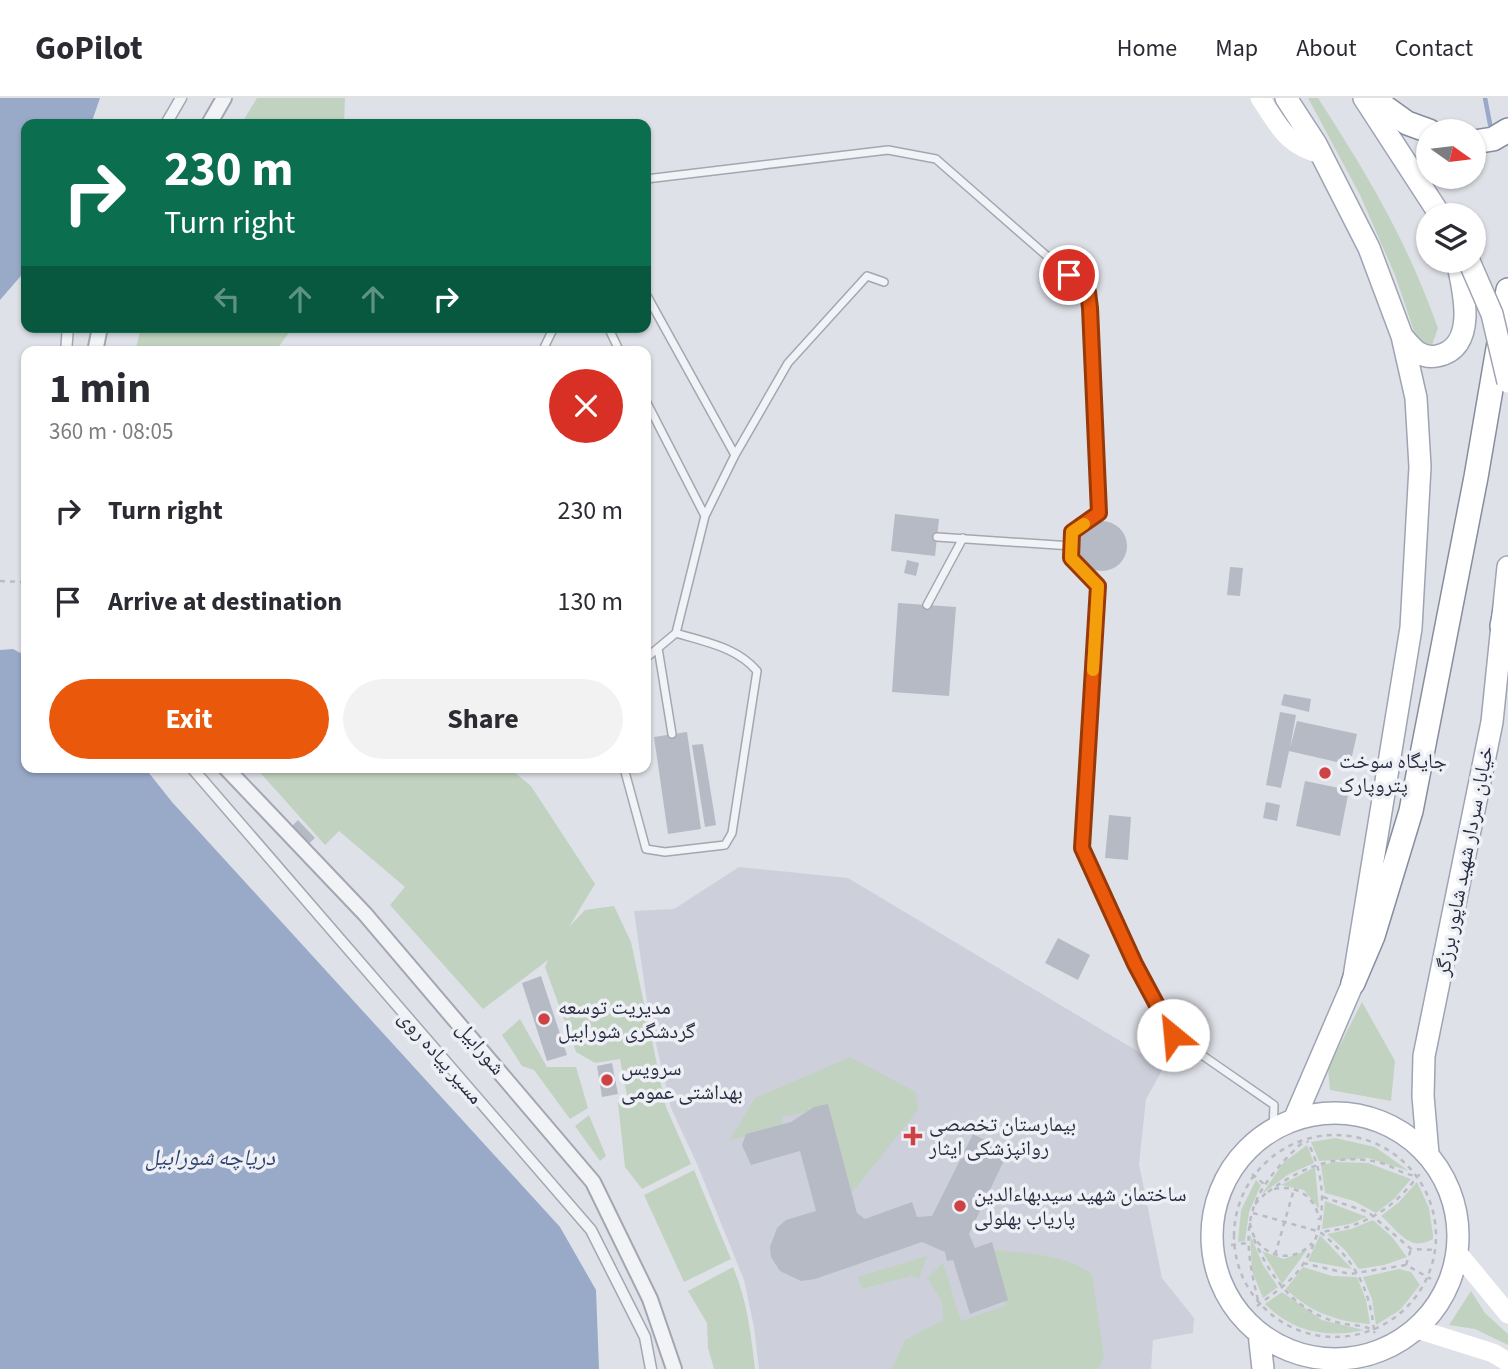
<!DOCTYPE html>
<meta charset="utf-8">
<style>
body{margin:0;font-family:"Source Sans 3","Noto Naskh Arabic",sans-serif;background:#f2f2f3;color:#2b2b33;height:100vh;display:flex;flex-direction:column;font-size:26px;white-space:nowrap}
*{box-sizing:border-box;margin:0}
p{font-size:23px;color:#7c7c81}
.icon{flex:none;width:38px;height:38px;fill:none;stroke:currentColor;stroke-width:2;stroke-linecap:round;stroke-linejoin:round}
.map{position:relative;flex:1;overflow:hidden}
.drawer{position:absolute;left:21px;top:248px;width:630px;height:427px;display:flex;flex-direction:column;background:#fff;border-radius:14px;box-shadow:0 2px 5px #0004}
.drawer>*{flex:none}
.hud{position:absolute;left:21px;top:21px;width:630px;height:214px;border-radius:14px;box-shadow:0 2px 5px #0004;background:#0b6e4f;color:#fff;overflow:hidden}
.needle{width:46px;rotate:104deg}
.controls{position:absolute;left:1416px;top:21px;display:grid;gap:14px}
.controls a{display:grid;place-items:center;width:70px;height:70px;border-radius:50%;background:#fff;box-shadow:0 2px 5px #0004;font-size:35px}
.pin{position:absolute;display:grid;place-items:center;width:60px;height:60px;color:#fff;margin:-30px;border:4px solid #fff;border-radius:50%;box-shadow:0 2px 7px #0007}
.me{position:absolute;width:77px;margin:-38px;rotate:332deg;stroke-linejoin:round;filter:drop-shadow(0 0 5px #0008)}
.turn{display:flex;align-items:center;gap:24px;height:147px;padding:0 28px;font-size:32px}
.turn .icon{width:91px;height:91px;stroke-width:2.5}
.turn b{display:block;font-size:49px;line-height:60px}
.lanes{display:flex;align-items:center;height:66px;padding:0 28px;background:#0003;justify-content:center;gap:35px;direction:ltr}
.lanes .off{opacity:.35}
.round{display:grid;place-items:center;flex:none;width:74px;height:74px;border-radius:37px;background:#f2f2f3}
.summary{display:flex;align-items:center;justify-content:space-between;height:119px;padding:0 28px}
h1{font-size:42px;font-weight:700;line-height:52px}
.cta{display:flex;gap:14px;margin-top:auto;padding:14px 28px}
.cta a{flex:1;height:80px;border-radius:42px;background:#ea580c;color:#fff;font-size:28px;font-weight:700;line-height:80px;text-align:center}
.cta a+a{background:#f2f2f3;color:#2b2b33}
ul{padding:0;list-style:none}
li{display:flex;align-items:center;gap:21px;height:91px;padding:0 28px}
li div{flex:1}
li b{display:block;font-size:26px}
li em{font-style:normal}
header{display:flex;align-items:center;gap:42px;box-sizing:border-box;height:98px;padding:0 35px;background:#fff;border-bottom:2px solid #e1e1e2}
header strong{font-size:33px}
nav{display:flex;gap:38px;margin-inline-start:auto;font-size:24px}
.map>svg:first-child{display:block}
.built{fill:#cdd0da}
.green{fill:#c2d2c0}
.water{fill:#99aac9}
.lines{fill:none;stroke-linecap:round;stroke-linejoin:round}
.stream{stroke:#99aac9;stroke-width:4.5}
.building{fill:#b6bac5}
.service-casing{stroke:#a4a7b2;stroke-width:10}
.pedestrian-casing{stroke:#a4a7b2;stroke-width:13}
.minor-casing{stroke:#a4a7b2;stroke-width:18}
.primary-casing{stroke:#9ea4b4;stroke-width:24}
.trunk-casing{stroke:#868d9f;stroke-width:26}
.path{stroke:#b9bcc4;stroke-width:2.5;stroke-dasharray:5 5;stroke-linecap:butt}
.service{stroke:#f2f3f7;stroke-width:7}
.pedestrian{stroke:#f2f3f7;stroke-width:10}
.minor{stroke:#f2f3f7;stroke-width:14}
.secondary{stroke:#fff;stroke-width:19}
.primary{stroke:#fff;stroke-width:21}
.trunk{stroke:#fff;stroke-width:23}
.primary-bridge-casing{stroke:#9ea4b4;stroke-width:24;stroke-linecap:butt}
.primary-bridge{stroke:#fff;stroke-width:21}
.route-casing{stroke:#983908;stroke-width:18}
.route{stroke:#ea580c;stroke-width:12}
.slow{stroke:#f59e0b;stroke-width:12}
.poi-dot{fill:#cf4244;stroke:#eef0f6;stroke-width:2.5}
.labels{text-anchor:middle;stroke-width:7;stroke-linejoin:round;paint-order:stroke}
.poi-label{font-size:21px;fill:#282d40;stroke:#eef0f6;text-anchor:start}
.street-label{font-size:21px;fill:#282d40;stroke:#eef0f6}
.water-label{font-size:23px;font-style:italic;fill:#314674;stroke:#eef0f6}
</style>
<header>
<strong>GoPilot</strong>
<nav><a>Home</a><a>Map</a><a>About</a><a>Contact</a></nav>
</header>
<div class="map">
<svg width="1508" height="1271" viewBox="0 0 1508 1271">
<rect width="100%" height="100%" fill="#dfe1e8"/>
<!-- built -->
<path class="built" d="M739,769L848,780L1164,969L1146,1001L1139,1066L1162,1180L1194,1220L1193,1235L1153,1242L1151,1271H759L754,1229L744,1182L697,1066L671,1010L648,911L634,813L674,811Z"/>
<!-- green -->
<path class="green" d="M257,0H345L344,26H241Z
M1308,0H1318C1369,79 1406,141 1438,230L1432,247L1424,249L1418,245L1395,177L1360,97Z
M141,229H293L275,254H135Z
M256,670H509L531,688L595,786L569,829L585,812L614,808L631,844L666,1009L691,1066L642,1091L625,1069L618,1005L628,1003L620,961L595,965L576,954L545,869L548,862L483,911L390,807L405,789L339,733L325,747Z
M1362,904L1395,963L1391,1003L1330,992L1328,970Z
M520,921L547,969H576L588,1010L570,1021L534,972L522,968L502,937Z
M850,959L916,994L918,1012L850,1097L821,1011L781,1019L784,1029L730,1042L755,1000Z
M589,1017L606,1058L600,1063L575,1028Z
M1335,1040L1375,1049L1409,1073L1368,1060L1319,1063L1311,1044Z
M1307,1047L1314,1065L1289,1076L1262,1096L1283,1065Z
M1336,1064L1368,1065L1411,1081L1395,1100L1376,1115L1354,1103L1325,1095L1321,1067Z
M1315,1069L1319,1111L1304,1092L1281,1087Z
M694,1072L731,1161L684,1184L644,1097Z
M1256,1082L1261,1087L1249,1114L1245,1143L1238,1144L1241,1112Z
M1417,1084L1429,1110L1433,1137V1141C1409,1155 1398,1132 1381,1118L1399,1104Z
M1325,1103L1367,1119L1350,1126L1322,1131Z
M1373,1122L1392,1139L1407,1159L1384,1167L1359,1171L1345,1152L1327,1136L1351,1131Z
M1250,1136L1263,1167L1278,1189L1263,1200L1252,1173Z
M1320,1137L1352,1171L1308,1163Z
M993,1152C1026,1155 1065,1156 1092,1176L1104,1259L1098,1271H892L905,1242L943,1222L942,1204L927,1180L943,1165L961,1223L1005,1208Z
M1307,1152L1282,1186L1262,1153L1284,1161Z
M927,1158L919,1181L911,1178L862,1191L858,1179Z
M733,1169C747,1202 751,1236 755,1271H714L708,1250L707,1225L688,1193Z
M1303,1169L1332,1178L1357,1179L1366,1202L1370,1226C1337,1224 1310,1214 1286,1191Z
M1399,1171L1411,1174L1420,1187L1400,1212L1376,1227L1372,1201L1363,1179Z
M1471,1193L1485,1215L1508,1236V1247L1475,1231L1449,1227Z
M1282,1194L1322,1222L1364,1232C1326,1241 1292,1233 1265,1206Z"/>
<!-- water -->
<path class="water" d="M0,0H100L91,26H26V172L0,202Z
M13,551L26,558V670H145L172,704L560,1129L596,1192L599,1271H0V552Z"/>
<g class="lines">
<!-- stream -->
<path class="stream" d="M1485,0L1490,26"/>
</g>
<!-- building -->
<path class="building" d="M895,416L939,421L935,458L891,453Z
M1077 448a25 25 0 1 1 50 0a25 25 0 1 1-50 0Z
M907,462L919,465L916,478L904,475Z
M1230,469L1243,470L1240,498L1227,497Z
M898,505L956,509L949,598L892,594Z
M1284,596L1311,601L1309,614L1281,607Z
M1280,614L1296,617L1290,650L1297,623L1357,636L1350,667L1289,653L1281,690L1266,687Z
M687,634L701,731L668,736L654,639Z
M703,646L716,727L705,729L692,647Z
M1305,683L1349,692L1340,738L1296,728Z
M1266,704L1280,707L1277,723L1263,720Z
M1109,717L1131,719L1128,762L1105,760Z
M298,722L315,740L305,749L289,731Z
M1058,840L1090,857L1078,882L1045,865Z
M541,878L567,957L547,963L522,885Z
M612,965L618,996L602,999L597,968Z
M828,1006L857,1115L865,1121L912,1104L917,1119L932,1118L973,1036L1008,1054L969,1136L975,1150L992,1144L1008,1202L970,1216L953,1162L947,1163L945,1154L922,1144L815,1181L801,1183L780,1173L771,1159L770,1149L777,1130L786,1122L816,1113L800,1053L751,1067L742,1047L746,1036L791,1024L814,1009Z"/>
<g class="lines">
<defs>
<path id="service" d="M646,81L888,52L936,61L1088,194L1099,415L1072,434L1071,460L1098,487L1082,750L1135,866L1173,937L1274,1007L1273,1032
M646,196L735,357
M608,229L620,254
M542,254L554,229
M646,303L705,418
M937,439L1072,448
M927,507L963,440
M658,550L672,636
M646,560L676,535L705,418L735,357L788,265L867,178L884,184
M624,670L646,751L665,754L725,747L732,735L757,573C737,549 705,544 676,535"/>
<path id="pedestrian" d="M166,26L181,0
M66,254L68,229
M192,670L591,1132L645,1239L651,1271"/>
<path id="minor" d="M209,26L224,0
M95,254L100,229
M226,670L365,816L593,1084L650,1201L674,1271"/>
<path id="primary" d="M1286,0L1316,46L1369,150L1402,238L1416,300L1420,369L1411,530L1353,885L1294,1022
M1364,0L1440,117
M1402,238C1412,250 1420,261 1437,258C1479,250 1463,190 1457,163
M1212 1138a123 123 0 1 1 246 0a123 123 0 1 1-246 0Z
M1428,1056L1423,998L1424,958L1492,624L1508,469
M1259,1235L1263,1271"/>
<path id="trunk" d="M1372,0L1407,25L1429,33
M1474,44L1493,41L1508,32
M1502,528L1508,498
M1353,885L1373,838L1411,713L1476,379L1508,192"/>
</defs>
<!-- service casing -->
<use href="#service" class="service-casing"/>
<!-- pedestrian casing -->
<use href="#pedestrian" class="pedestrian-casing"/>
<!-- minor casing -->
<use href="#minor" class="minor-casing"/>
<!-- primary casing -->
<use href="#primary" class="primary-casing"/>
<!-- trunk casing -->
<use href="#trunk" class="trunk-casing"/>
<!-- path -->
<path class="path" d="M0,483L26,484
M1234 1138a101 101 0 1 1 202 0a101 101 0 1 1-202 0Z
M1252,1076L1264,1086
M1274,1091C1297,1086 1316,1099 1319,1122
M1268,1094C1303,1068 1341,1053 1385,1066C1396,1070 1409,1080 1420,1077
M1323,1099L1368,1114L1411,1151L1436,1152
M1255,1106L1268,1093
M1253,1115L1317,1133
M1250,1125C1254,1156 1290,1170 1312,1145
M1254,1141C1271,1181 1296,1214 1340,1225C1351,1228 1368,1226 1375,1235
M1231,1147L1247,1145
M1275,1157L1294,1091
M1303,1165L1350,1176L1406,1167L1431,1181
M1406,1167L1411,1151
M1258,1202C1239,1126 1246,1097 1304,1043
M1257,1208C1270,1198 1284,1189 1295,1177C1327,1139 1330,1085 1307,1043
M1374,1232C1370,1190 1353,1160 1320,1134C1362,1130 1392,1112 1417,1079"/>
<!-- service -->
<use href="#service" class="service"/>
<!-- pedestrian -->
<use href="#pedestrian" class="pedestrian"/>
<!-- minor -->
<use href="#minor" class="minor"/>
<!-- secondary -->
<path class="secondary" d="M1260,0C1279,28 1286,47 1321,56
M1457,1154L1508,1216
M1417,1231L1493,1255L1508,1264"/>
<!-- primary -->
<use href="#primary" class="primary"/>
<!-- trunk -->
<use href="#trunk" class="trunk"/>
<defs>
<path id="primary-bridge" d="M1469,163L1492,216L1508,284"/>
</defs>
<!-- primary-bridge casing -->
<use href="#primary-bridge" class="primary-bridge-casing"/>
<!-- primary-bridge -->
<use href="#primary-bridge" class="primary-bridge"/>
</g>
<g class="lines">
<defs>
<path id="route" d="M1069,177L1088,194L1090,210L1099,415L1072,434L1071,460L1098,488L1082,750L1135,866L1173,937"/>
</defs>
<!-- route casing -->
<use href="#route" class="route-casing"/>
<!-- route -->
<use href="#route" class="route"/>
<!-- slow -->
<path class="slow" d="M1084,426L1072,434L1071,460L1098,488L1093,572"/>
</g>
<!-- markers -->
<g class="poi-dot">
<circle cx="1325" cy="675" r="7"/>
<circle cx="544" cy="921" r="7"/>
<circle cx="607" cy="982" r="7"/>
<path d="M909.5 1027.5h7v7h7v7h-7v7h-7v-7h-7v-7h7z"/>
<circle cx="960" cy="1108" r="7"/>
</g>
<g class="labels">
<!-- poi labels -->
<g class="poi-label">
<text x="1339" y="670">جایگاه سوخت<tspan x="1339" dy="24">پتروپارک</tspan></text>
<text x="558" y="916">مدیریت توسعه<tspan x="558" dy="24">گردشگری شورابیل</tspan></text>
<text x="621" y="977">سرویس<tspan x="621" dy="24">بهداشتی عمومی</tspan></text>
<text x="929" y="1033">بیمارستان تخصصی<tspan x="929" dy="24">روانپزشکی ایثار</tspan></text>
<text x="974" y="1103">ساختمان شهید سیدبهاءالدین<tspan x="974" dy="24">پاریاب بهلولی</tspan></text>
</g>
<!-- street labels -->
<g class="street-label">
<text transform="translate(1464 763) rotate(-79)" y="7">خیابان سردار شهید شاپور برزگر</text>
<text transform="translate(481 950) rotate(50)" y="7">شورابیل</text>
<text transform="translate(441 959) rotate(49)" y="7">مسیر پیاده روی</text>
</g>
<!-- water labels -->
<g class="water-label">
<text x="210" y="1067">دریاچه شورابیل</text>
</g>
</g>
</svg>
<div class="controls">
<a><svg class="needle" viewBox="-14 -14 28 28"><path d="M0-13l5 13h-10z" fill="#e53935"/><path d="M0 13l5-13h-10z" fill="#7c7c81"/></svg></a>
<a><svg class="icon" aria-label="layers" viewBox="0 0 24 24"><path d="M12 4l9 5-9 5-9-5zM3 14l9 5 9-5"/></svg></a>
</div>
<div class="pin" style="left:1069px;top:177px;background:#d93025"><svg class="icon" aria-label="arrive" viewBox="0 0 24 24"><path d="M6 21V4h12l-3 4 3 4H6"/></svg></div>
<svg class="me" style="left:1173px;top:937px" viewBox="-20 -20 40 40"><circle r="19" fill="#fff"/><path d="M0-13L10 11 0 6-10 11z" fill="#ea580c"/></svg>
<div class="hud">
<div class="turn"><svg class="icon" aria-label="right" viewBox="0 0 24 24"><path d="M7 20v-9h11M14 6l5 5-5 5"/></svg><div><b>230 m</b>Turn right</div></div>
<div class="lanes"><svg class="icon off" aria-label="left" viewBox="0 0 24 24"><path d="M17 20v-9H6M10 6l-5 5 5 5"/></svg><svg class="icon off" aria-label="ahead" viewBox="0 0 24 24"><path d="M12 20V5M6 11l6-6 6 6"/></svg><svg class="icon off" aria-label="ahead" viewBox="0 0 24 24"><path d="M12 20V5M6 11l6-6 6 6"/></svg><svg class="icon" aria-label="right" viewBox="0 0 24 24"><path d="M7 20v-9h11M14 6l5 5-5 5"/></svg></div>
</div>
<section class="drawer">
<div class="summary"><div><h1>1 min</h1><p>360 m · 08:05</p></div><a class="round" style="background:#d93025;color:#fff"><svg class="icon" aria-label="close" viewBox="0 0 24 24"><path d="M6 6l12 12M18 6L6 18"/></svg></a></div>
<ul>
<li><svg class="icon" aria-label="right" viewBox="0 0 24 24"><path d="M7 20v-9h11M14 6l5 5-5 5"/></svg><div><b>Turn right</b></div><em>230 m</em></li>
<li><svg class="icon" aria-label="arrive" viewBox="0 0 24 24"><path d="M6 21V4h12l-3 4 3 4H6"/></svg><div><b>Arrive at destination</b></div><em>130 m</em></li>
</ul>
<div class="cta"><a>Exit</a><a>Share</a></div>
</section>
</div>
